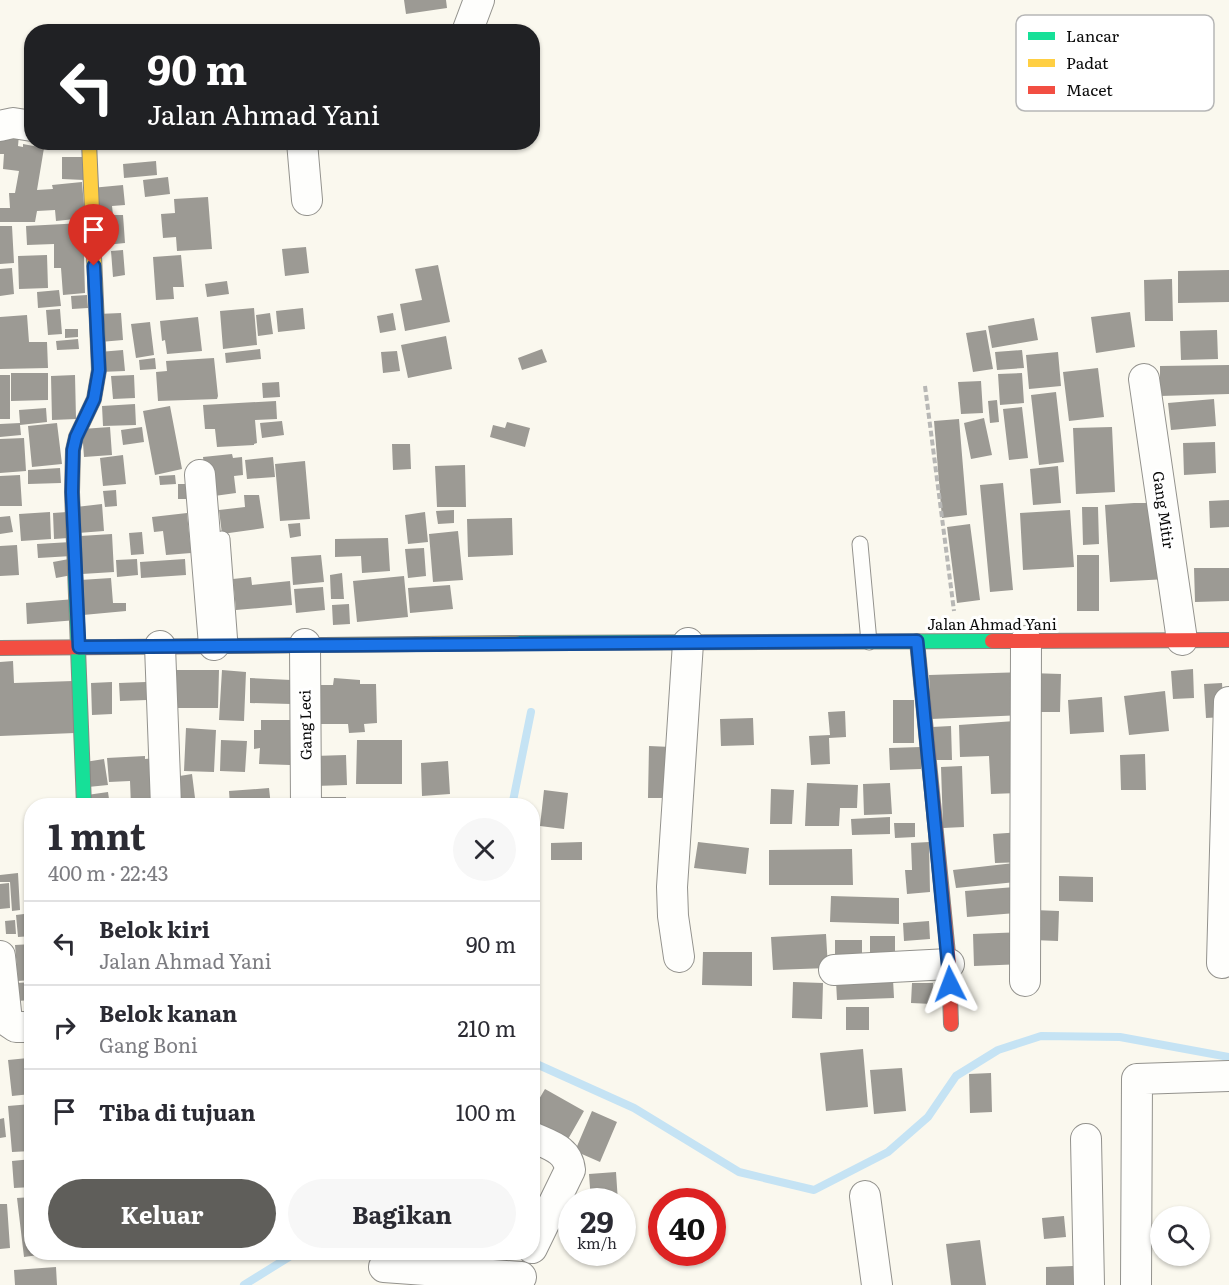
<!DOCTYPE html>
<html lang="id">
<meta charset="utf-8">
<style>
body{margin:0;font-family:Literata,serif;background:#f7f7f7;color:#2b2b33;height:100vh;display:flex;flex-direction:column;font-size:22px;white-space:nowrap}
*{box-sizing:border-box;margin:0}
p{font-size:20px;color:#7c7c81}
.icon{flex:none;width:33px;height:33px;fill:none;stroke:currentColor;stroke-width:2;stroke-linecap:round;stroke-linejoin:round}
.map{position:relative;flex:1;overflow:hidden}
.sheet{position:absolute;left:24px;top:798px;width:516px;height:462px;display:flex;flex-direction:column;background:#fff;border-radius:24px;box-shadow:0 2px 4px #0004}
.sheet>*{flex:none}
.top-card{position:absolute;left:24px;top:24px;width:516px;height:126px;border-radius:24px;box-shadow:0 2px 4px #0004;background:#202124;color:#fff;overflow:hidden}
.tools{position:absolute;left:1150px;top:1206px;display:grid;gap:12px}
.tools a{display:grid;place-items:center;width:60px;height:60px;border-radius:50%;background:#fff;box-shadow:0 2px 4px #0004;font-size:30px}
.speed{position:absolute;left:558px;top:1188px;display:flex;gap:12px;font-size:30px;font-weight:700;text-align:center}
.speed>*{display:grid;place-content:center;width:78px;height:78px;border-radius:50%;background:#fff;box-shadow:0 2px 4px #0004;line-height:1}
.speed small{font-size:15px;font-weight:400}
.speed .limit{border:9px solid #d22;background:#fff;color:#111}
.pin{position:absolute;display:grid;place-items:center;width:51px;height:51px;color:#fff;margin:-62px -26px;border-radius:50% 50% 50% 0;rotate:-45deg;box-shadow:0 0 6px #0007}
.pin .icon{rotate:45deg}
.me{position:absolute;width:66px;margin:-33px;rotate:357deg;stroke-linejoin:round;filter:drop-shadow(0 0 4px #0008)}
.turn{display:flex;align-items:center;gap:21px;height:126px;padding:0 24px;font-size:27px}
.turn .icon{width:78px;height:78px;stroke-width:2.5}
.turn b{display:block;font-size:42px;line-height:51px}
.round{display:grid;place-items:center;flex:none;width:63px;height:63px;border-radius:32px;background:#f7f7f7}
.summary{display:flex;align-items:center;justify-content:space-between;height:102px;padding:0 24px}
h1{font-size:36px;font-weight:700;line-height:45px}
.button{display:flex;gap:12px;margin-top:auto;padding:12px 24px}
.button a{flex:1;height:69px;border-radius:36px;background:#5f5e5a;color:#fff;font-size:24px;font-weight:700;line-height:69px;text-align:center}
.button a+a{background:#f7f7f7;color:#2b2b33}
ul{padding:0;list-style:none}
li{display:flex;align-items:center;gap:18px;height:84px;padding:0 24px;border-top:2px solid #e1e1e2}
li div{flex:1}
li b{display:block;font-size:22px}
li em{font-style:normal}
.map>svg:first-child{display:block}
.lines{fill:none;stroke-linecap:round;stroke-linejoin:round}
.stream{stroke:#c5e3f4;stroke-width:8}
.building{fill:#9c9a94}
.lane-casing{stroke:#93928d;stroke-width:17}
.street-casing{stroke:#93928d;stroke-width:32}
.fast-casing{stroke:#898884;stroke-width:16}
.slow-casing{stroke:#898884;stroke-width:16}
.jam-casing{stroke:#898884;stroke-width:16}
.path{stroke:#b7b7b5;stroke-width:4;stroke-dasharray:6 3;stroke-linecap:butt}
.lane{stroke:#fefefc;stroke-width:15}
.street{stroke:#fefefc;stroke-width:30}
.fast{stroke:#16e098;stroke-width:14}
.slow{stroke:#ffcf43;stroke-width:14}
.jam{stroke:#f24e42;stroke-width:14}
.route-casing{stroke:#114b97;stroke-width:15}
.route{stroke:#1a73e8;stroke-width:10}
.labels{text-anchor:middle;stroke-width:6;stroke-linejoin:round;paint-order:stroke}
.street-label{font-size:15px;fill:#0b0b0b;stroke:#fff}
.key{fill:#fff;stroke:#b6b6b6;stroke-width:1.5}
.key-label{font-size:16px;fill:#0b0b0b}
</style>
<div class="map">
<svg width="1229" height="1285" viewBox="0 0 1229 1285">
<rect width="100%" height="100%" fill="#faf8ee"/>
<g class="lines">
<!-- stream -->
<path class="stream" d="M512,806L531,712
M532,1062L634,1108L739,1172L814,1190L888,1152L928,1117L956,1076L998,1050L1041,1036L1120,1037L1229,1057
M244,1285L297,1252"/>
</g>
<!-- building -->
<path class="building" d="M404,0H446L447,8L406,14Z
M0,133L19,135L18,146L23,147V144L44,148L37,190L53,189L52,185L82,182L85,218L56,221L55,210L37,211L35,222H0V208H10L9,193H15L19,171L3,169L4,154H0Z
M62,157H84V180L62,179Z
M156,161L157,175L124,178L123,164Z
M168,177L170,194L145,197L143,180Z
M123,185L125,205L112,206L113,215H123L125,243L96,246L91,188Z
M208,197L212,249L177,251L176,237L163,238L161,214L175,213L174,199Z
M83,223L85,293L63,295L61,268H54V244L27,245L26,226Z
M0,226H12L14,263L0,264Z
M306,247L309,273L285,276L282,249Z
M123,250L125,275L113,277L111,251Z
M47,255L48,288L19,289L18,256Z
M181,255L184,287H173L174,299L156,300L153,257Z
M438,265L450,322L405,331L400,304L422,300L415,269Z
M12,268L14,294L0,296V269Z
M1229,270V302L1178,303V271Z
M1172,279L1173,321H1145L1144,280Z
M227,281L229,294L207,297L205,284Z
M59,290L61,306L38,308L37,292Z
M87,295L88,308L72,309L71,296Z
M254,308L257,345L223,349L220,311Z
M303,308L305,329L278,332L276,311Z
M60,309L62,334L48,335L46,310Z
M1130,312L1135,347L1096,353L1091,317Z
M121,313L123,340L100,342L98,314Z
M270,313L273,334L258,336L256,315Z
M393,313L396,330L380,333L377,316Z
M27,315L29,342H47L48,368L0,369V317Z
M198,317L202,351L167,354L165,340L162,341L160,321Z
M1034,318L1038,340L992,348L988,326Z
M150,322L154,355L136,358L131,324Z
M65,329H78V337L65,338Z
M986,330L993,369L973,372L966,333Z
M1217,330L1218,359L1181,360L1180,331Z
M446,336L452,369L408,378L401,345Z
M78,339L79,349L57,350L56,341Z
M260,349L261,359L226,363L225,353Z
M542,349L547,362L522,370L518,358Z
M123,350L125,371L100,372L99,352Z
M1022,350L1024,368L997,370L995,352Z
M397,351L400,371L383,373L381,352Z
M1058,352L1061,386L1029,389L1026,355Z
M155,358L156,369L140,370L139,360Z
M214,358L218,396L217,399L158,401L156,372L167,371L166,361Z
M1229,365V394L1160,396V366Z
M1098,368L1104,417L1069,421L1063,372Z
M11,373H48V400L11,401Z
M1022,373L1024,403L1000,405L998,374Z
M0,375H10V419H0Z
M75,375L76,419L52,420L51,376Z
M134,375L135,398L113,399L111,376Z
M981,381L983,413L961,414L958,382Z
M279,382L280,397L263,398L262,383Z
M1056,392L1064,462L1039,465L1031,395Z
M1214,399L1216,426L1171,430L1168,403Z
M997,400L999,422L990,423L988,401Z
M276,401L277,419L255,420L257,443L254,444V445L217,447L215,429H205L203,405Z
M135,404L136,425L103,426L102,406Z
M170,406L182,469L155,475L143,411Z
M1022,407L1028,458L1009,460L1003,409Z
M46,408L47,422L20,425L21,435L0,437V424L20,423L19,410Z
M984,418L992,455L971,459L964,423Z
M959,419L967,515L942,518L934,421Z
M282,421L284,435L262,438L260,423Z
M507,422L530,428L525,447L490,437L493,425L505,428Z
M57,423L62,464L32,467L28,426Z
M110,427L112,455L84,457L82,429Z
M142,427L144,442L123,445L121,430Z
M1112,427L1115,492L1076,494L1073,428Z
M24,438L26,471L0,473V439Z
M1215,442L1216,473L1184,475L1183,443Z
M392,444H410L411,469L393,470Z
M232,454L233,458L242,457L243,475L234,476L236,493L207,497L203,457Z
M123,455L126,484L103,486L100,458Z
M273,457L275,477L247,479L245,460Z
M305,461L310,519L280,521L275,464Z
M465,465L466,507H437L435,466Z
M1058,466L1061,503L1033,505L1030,469Z
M60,468L61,483L28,484V470Z
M20,475L22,506H0V476Z
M175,475L176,484L160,485L159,476Z
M1003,483L1013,590L990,592L980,485Z
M178,484H186L187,499H178Z
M116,490L117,506L105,507L103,491Z
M244,495H259L264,528L222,534L219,510L245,507Z
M1229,500V527L1210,528L1209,501Z
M1134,503H1159L1168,579L1110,582L1105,505Z
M102,504L104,531L78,533L76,507Z
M1082,507H1098L1099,544L1083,545Z
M454,510V523L438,524L436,511Z
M1070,510L1074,567L1023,570L1020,513Z
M50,512L51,539L21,541L19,514Z
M67,512L68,538L54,539L53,513Z
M425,512L428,542L408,544L405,515Z
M187,513L191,553L166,555L163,531L154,532L152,517Z
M10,516L13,532L0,534V517Z
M512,518L513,555L468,557L467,519Z
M300,523L301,536L290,538L288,524Z
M970,524L980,600L957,603L947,527Z
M458,531L463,580L433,582L429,534Z
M142,532L144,554L131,555L129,533Z
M112,534L114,572L82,574L80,536Z
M388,538L390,571L362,573L361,556L335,557V539Z
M71,542L72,556L38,558L37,544Z
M17,545L19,575L0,576V546Z
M424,548L426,576L408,578L405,549Z
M321,555L324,582L293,585L291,557Z
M1077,555H1099V611H1077Z
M69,559L72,575L56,578L53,562Z
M137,559L138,575L117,577L116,560Z
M185,559L186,575L141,578L140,562Z
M1194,568H1229V601L1195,602Z
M342,573L344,599H331L330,575Z
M404,576L408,617L357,622L353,581Z
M251,577L252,585L290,581L292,605L236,610L233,579Z
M111,578L113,603H126V611L83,615L80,580Z
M450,585L453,609L410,613L408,588Z
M323,587L325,610L296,613L294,589Z
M75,599L77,620L27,624L26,603Z
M349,604L350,624L333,625L332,605Z
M13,661L14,683L73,681L75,733L0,736V662Z
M1193,669L1194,698L1173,699L1171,671Z
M174,670H219L218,708H174Z
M222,670L246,672L244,721L219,720Z
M1022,672L1023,715L931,719L929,675Z
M1030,673L1061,674L1060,712H1030Z
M250,678L291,680V704L250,703Z
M334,678L360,680V684H376L377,723L364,724L365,732L349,733L348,724H313V685H333Z
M112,682V714L92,715L91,683Z
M146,682L147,700L120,701L119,683Z
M1222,683L1224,717L1206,718L1204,684Z
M1165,691L1169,731L1129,735L1124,696Z
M1102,697L1104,732L1070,734L1068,700Z
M893,700H914V743H893Z
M845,711L846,737L829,738L830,764L811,765L809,736L830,735L828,712Z
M753,718L754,745L721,746L720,719Z
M261,720H291L290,765L259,764L260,748L254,749V730H261Z
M1015,721L1020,793L991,794L989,756L960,757L959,725Z
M951,726L952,760H934L932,727Z
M186,728L216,730L214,772L184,771Z
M221,740L247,741L245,772L220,771Z
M357,740H402V784H356Z
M649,746L671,747L670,798H648Z
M921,747V769L890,770L889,748Z
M1145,754L1146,790H1121L1120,755Z
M346,755L347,785L315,786L314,756Z
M145,756V759L156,758L159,806H131L130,781L109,782L107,758Z
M104,759L108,785L88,787L85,762Z
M448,761L450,794L422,796L421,763Z
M962,766L964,827L943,828L941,767Z
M192,774L196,806H171L167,778Z
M807,783L858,785L857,808H840L839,826H805Z
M890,783L892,814L864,815L863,784Z
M269,788L271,806H230L229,791Z
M771,789L794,790L792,824H770Z
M544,790L568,793L564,829L540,826Z
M108,792L110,806H88L87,795Z
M311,797H346V806H311Z
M890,817V834L852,835L851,819Z
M894,823H915V837L895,838Z
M1020,832L1022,862L995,863L993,834Z
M582,842V860H551V843Z
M698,842L749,848L746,874L694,868Z
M929,842L930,892L907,894L905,870H912L911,843Z
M852,849L853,885H769V850Z
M1014,863L1016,882L956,888L953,870Z
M18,873L20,910L12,911L10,882H0V875Z
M1059,876L1093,877V902L1059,901Z
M32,879V909H27L24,880Z
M9,883L10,908L0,909V884Z
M1015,887L1016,913L967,917L965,891Z
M831,896L899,898V924L830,922Z
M1034,910L1059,911L1058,941L1033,940Z
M32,913V936L18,937L16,915Z
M15,920L16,934H6L5,921Z
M929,921L930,939L904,941L903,923Z
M1022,932L1024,964L974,966L973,934Z
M826,934L828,968L773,970L771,937Z
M870,936H895V964H870Z
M835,940H862V965L835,964Z
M32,944V980L18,981L15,945Z
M703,952H752V986L702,985Z
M893,979L894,998L837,1000L836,981Z
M32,982V1000L17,1001L16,983Z
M793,982L823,983L822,1019L792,1018Z
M912,983H933L932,1004L911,1003Z
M846,1007H869V1030H846Z
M863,1049L868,1107L826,1111L820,1053Z
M28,1058L31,1094L12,1096L8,1060Z
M902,1068L906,1111L874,1114L870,1070Z
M991,1073L992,1112L970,1113L969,1074Z
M545,1089L584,1111L567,1141L532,1122V1111Z
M31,1104L32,1151L12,1152L8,1106Z
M592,1111L617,1122L600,1162L575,1151Z
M4,1118L6,1137L0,1138V1119Z
M32,1159V1187L14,1188L12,1161Z
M616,1172L618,1202H591L589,1174Z
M32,1197V1252H46V1254L24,1257L17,1198Z
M565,1199L572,1204L570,1228L553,1216Z
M0,1204H7L10,1248L0,1249Z
M1064,1216L1066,1237L1044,1239L1042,1218Z
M980,1240L986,1285H951L946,1244Z
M374,1252H448V1257L374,1260Z
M1073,1266L1074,1285H1046V1267Z
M56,1267L57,1285H15L14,1270Z"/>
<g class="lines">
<defs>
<path id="lane" d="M222,539L230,645
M860,544L869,642"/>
<path id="street" d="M467,32L479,0
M0,126L13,123L32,126
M302,142L307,200
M1144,379L1182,640
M200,475L214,645
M305,644L306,806
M160,646L166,806
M0,956L7,1021L16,1027H32
M679,957L673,916L672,887L688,643
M1222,963L1229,702
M834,970L949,964
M1025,981L1026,641
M532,1137C549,1145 568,1149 570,1170L532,1248
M1086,1139L1089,1285
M865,1196L877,1285
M384,1267L521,1277
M1136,1285L1137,1079L1229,1076"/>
<path id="fast" d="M75,569L84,806
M516,643L992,641"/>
<path id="slow" d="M75,569L72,492L73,450L76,437L94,399L99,370L89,142
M226,646L516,643"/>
<path id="jam" d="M917,641L949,964L951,1024
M992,641L1229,640
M0,648L226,646"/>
</defs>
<!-- lane casing -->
<use href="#lane" class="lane-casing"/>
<!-- street casing -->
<use href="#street" class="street-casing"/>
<!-- fast casing -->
<use href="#fast" class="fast-casing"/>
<!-- slow casing -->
<use href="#slow" class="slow-casing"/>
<!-- jam casing -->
<use href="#jam" class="jam-casing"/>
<!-- path -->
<path class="path" d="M925,386L954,611"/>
<!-- lane -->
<use href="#lane" class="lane"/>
<!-- street -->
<use href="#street" class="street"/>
<!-- fast -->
<use href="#fast" class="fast"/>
<!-- slow -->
<use href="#slow" class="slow"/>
<!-- jam -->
<use href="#jam" class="jam"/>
</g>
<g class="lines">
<defs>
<path id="route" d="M94,266L99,370L94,399L76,437L73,450L72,492L79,647L917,641L950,984"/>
</defs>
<!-- route casing -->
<use href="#route" class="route-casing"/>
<!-- route -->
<use href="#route" class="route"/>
</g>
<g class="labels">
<!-- street labels -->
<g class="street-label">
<text transform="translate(1163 510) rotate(82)" y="5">Gang Mitir</text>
<text x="992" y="630">Jalan Ahmad Yani</text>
<text transform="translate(306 725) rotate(-91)" y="5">Gang Leci</text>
</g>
</g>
<!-- legend -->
<rect x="1016" y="15" width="198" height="96" rx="9" class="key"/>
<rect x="1028" y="32" width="27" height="8" fill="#16e098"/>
<rect x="1028" y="59" width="27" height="8" fill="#ffcf43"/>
<rect x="1028" y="86" width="27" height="8" fill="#f24e42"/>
<g class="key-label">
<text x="1066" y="42">Lancar</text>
<text x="1066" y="69">Padat</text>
<text x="1066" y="96">Macet</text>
</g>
</svg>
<div class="tools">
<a><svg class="icon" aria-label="search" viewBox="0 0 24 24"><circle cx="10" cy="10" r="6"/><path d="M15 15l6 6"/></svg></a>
</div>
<div class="speed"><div>29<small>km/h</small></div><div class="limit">40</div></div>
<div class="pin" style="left:94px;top:266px;background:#d93025"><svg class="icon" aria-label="arrive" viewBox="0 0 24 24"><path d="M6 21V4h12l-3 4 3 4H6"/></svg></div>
<svg class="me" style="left:950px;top:984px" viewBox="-20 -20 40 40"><path d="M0-17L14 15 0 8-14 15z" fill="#1a73e8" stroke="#fff" stroke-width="4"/></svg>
<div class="top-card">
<div class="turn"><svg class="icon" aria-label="left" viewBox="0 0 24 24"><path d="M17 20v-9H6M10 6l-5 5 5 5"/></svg><div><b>90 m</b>Jalan Ahmad Yani</div></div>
</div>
<section class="sheet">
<div class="summary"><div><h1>1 mnt</h1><p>400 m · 22:43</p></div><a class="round"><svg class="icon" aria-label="close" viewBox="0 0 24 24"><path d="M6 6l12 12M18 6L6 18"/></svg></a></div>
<ul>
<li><svg class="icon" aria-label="left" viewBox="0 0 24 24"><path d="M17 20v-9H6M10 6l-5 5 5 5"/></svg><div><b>Belok kiri</b><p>Jalan Ahmad Yani</p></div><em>90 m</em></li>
<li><svg class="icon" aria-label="right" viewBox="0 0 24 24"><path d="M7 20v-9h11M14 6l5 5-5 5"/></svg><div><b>Belok kanan</b><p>Gang Boni</p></div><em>210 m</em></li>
<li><svg class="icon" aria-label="arrive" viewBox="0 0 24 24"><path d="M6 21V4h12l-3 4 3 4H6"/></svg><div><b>Tiba di tujuan</b></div><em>100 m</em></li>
</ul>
<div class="button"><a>Keluar</a><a>Bagikan</a></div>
</section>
</div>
